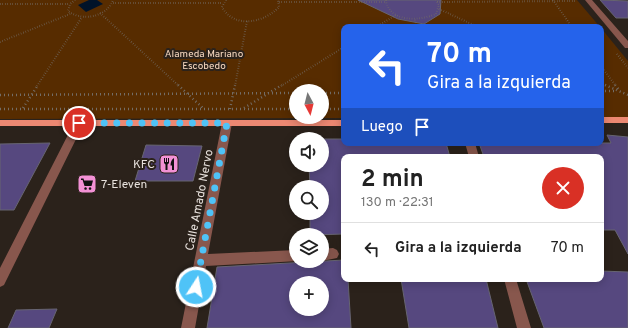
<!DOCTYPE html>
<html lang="es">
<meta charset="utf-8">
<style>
body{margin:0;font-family:Overpass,sans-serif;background:#f2f2f2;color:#222;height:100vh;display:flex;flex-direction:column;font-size:15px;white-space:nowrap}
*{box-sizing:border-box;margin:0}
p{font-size:13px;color:#767676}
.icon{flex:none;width:22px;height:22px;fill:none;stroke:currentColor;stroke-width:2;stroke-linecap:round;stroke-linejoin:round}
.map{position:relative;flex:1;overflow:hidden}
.sheet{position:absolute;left:341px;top:154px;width:263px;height:128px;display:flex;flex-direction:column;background:#fff;border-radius:8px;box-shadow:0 2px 10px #0003}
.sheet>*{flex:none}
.guide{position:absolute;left:341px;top:24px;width:263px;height:122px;border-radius:8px;box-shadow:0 2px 10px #0003;background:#2563eb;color:#fff;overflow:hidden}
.needle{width:26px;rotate:173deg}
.controls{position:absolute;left:289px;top:84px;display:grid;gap:8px}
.controls a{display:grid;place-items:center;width:40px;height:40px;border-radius:50%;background:#fff;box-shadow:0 2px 10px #0003;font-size:20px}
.pin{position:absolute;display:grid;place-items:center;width:34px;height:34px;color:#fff;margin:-17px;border:2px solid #fff;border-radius:50%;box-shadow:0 1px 4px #0007}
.me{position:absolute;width:44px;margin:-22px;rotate:11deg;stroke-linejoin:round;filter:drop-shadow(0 0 3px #0008)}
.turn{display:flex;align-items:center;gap:14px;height:84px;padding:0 20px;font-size:18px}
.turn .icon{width:52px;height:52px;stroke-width:2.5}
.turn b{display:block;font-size:28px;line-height:34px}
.then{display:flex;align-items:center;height:38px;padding:0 20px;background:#0003;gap:8px;font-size:15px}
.round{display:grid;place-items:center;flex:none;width:42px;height:42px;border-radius:21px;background:#f2f2f2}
.summary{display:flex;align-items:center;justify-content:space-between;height:68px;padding:0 20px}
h1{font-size:24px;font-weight:700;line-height:30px}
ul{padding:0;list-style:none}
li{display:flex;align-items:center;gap:12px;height:52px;padding:0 20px;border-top:1px solid #e0e0e0}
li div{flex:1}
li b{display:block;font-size:15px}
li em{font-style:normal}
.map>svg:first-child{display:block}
.green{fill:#572c00;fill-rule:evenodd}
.water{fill:#001329}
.building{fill:#56487f;stroke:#676571;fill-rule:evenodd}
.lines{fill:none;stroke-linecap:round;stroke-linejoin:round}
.path-far1{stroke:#746d66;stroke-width:2;stroke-dasharray:0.5 2;stroke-linecap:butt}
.path{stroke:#746d66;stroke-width:2.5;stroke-dasharray:1 3;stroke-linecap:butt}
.minor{fill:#88574d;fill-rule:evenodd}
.major{fill:#ec8872;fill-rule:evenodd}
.route{stroke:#4fc3f7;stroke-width:7;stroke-dasharray:0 12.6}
.labels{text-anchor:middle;stroke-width:4;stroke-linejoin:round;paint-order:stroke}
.far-park-label{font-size:10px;fill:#f8d9c1;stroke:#2b221b}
.poi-label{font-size:12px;fill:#e8e2dd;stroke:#2b221b;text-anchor:end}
.street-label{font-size:12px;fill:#e8e2dd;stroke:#2b221b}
</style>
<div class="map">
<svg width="628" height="328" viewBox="0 0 628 328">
<rect width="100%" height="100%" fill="#2b221b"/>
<!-- green -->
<path class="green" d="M0,0H577L600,27H344V118L0,119ZM296,91H322V117H296Z
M601,28L628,61V117H601Z"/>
<!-- water -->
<path class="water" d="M89,0H97L103,4L86,12L78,5Z"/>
<!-- building -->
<path class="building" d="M358,0H441L440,14L424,24L398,19Z
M600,0L628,1V18H616Z
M607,135L628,137V254L615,230H601V157H484L479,143H611Z
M309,139H344V143H446L450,157H344V234L310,235V213H322V187H310L309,165H322V139Z
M50,143L14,210H0V144Z
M146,145L202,146L193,181H135Z
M344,260V279H348L351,328H207L217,267ZM296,283H322V309H296Z
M601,271L628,272V328H544L526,279H601Z
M401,279H486L498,328H409Z
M57,309L49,328H8L16,310Z"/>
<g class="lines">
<!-- path-far1 -->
<path class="path-far1" d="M75,0L70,4L68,11C82,22 107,17 113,0
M226,0L222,7C234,29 264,23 279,7L278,0
M386,0C389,23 420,21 436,14L439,5L436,0
M553,0L572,27
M279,2H385
M437,2L576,1
M113,3H223
M0,4H70
M439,9L478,27
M100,13L179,86
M415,20L418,27
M376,27L396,15
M0,42L70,14
M617,54L628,68
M601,66L616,86
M601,83L607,86
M37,86L82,17
M235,86L247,21
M281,86L344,47"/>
<!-- path -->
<path class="path" d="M178,85L204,109
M605,85L628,95
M615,85L620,91
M601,91H617
M322,93H344
M0,95L296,93
M23,108L38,85
M244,108L282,85
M0,109H296
M230,109L235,85
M322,109H344"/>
<!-- minor -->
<path class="minor" d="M585,0H592L628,41V48H625Z
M79,120L84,123L4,285L0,287V268L74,123Z
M227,120L232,123L208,254L296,250V261H298L206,266L195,328H181L222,123Z
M465,143H475L479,157H469Z
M333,248L337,250L339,254L337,258L322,261V249Z
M504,279H516L531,328H517Z"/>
<!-- major -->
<path class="major" d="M601,117H628V123H601Z
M0,120H344V126H0Z"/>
</g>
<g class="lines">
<!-- route -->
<path class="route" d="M79,123H227L196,287"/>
</g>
<!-- icons -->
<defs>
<symbol id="restaurant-square" viewBox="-11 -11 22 22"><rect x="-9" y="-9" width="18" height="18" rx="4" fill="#f391d5" stroke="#2b221b"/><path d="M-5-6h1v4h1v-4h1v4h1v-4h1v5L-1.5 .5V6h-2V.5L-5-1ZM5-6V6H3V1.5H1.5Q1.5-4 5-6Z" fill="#111"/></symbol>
<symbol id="supermarket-square" viewBox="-11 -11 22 22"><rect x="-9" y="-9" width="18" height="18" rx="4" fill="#f391d5" stroke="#2b221b"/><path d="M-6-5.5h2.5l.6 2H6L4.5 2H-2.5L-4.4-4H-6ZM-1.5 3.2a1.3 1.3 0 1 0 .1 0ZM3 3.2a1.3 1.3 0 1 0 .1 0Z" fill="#111"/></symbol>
</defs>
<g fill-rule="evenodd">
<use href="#restaurant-square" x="158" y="153" width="22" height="22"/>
<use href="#supermarket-square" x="76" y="173" width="22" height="22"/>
</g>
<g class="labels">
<!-- far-park labels -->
<g class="far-park-label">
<text x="204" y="57">Alameda Mariano<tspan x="204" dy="12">Escobedo</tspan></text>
</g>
<!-- poi labels -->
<g class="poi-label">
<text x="155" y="168">KFC</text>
<text x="101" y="188" text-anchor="start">7-Eleven</text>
</g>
<!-- street labels -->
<g class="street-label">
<text transform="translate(199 200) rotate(-79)" y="4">Calle Amado Nervo</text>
</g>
</g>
</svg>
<div class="controls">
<a><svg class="needle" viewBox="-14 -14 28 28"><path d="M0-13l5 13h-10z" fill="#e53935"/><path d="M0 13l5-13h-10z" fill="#767676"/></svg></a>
<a><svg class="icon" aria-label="sound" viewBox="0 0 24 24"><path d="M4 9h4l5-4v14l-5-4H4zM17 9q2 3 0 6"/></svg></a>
<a><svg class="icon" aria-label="search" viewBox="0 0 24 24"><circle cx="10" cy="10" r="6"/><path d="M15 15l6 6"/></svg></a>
<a><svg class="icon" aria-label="layers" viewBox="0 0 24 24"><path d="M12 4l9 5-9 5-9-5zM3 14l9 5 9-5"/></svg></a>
<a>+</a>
</div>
<div class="pin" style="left:79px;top:123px;background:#d93025"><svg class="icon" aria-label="arrive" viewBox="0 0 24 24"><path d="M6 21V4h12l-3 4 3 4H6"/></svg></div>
<svg class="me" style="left:196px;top:287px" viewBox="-20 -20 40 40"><circle r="17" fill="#4fc3f7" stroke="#fff" stroke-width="3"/><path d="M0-11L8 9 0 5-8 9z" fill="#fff"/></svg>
<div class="guide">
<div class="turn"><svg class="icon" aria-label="left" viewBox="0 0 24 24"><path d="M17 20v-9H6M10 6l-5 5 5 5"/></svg><div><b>70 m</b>Gira a la izquierda</div></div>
<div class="then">Luego<svg class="icon" aria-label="arrive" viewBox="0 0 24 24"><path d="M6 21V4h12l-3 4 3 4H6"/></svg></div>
</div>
<section class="sheet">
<div class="summary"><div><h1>2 min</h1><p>130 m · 22:31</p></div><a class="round" style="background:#d93025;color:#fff"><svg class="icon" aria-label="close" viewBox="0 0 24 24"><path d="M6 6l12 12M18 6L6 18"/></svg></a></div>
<ul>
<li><svg class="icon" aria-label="left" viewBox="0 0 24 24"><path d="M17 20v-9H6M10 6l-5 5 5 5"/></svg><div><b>Gira a la izquierda</b></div><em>70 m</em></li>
</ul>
</section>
</div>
